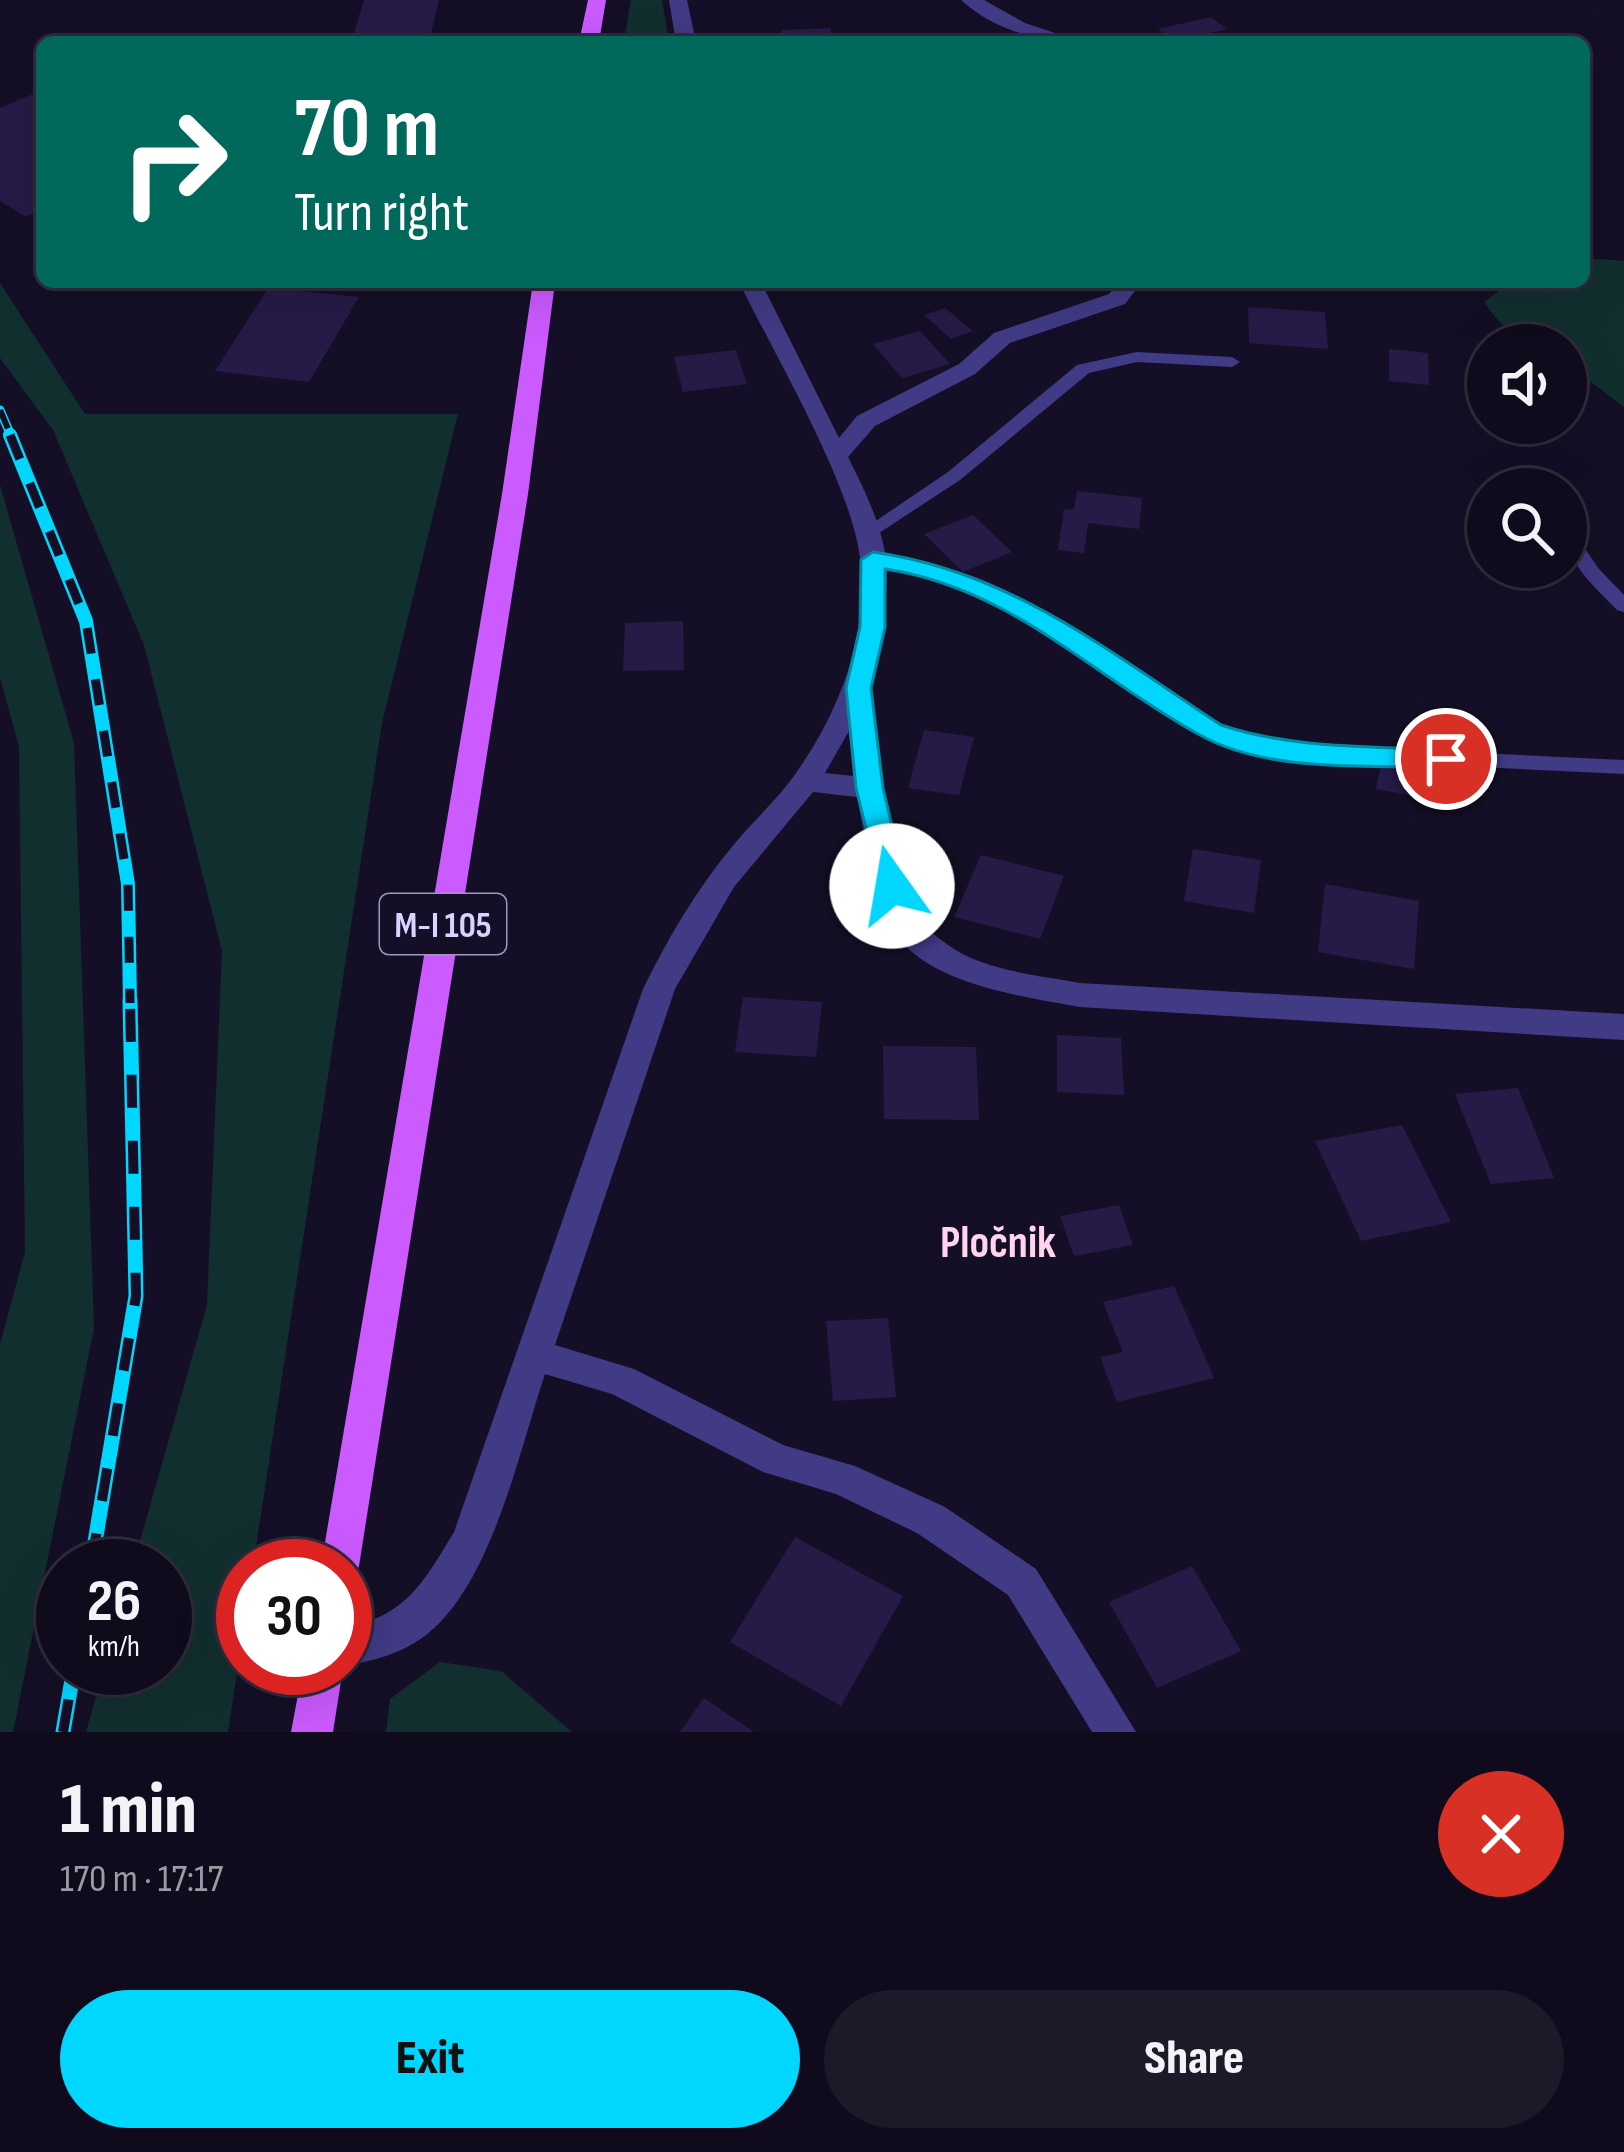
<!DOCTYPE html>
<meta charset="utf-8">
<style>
body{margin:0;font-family:"Sofia Sans Condensed",sans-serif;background:#1d1929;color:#f1f3f6;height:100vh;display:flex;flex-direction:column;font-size:45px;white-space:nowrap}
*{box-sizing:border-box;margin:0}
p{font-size:39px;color:#9b9ba3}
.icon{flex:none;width:66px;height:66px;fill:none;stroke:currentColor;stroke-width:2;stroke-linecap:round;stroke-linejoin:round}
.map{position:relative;height:1732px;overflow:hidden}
.side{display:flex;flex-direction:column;background:#0f0b1c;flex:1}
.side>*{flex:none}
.top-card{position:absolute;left:36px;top:36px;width:1554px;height:252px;border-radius:18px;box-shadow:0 12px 48px #0002,0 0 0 3px #2f2b3b;background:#00695c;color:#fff;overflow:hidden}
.fabs{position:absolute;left:1467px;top:324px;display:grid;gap:24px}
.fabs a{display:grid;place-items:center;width:120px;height:120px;border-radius:50%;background:#0f0b1c;box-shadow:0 12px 48px #0002,0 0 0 3px #2f2b3b;font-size:60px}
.speed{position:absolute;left:36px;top:1539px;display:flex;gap:24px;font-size:60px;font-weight:700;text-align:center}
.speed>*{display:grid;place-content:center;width:156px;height:156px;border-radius:50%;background:#0f0b1c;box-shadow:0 12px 48px #0002,0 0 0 3px #2f2b3b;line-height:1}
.speed small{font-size:30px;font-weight:400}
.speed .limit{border:18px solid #d22;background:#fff;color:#111}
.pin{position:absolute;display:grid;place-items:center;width:102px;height:102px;color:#fff;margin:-51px;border:6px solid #fff;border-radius:50%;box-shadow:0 3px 12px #0007}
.me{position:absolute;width:132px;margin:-66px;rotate:347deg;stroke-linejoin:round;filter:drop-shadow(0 0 9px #0008)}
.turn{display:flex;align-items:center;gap:42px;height:252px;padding:0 60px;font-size:54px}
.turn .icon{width:156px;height:156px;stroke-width:2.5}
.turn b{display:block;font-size:84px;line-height:102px}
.round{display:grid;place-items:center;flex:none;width:126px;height:126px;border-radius:63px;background:#1d1929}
.head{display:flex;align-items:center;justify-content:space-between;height:204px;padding:0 60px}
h1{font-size:72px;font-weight:800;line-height:90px}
.cta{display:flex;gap:24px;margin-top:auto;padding:24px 60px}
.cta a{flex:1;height:138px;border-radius:72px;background:#00d6fe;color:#111;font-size:48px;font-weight:800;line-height:138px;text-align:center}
.cta a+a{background:#1d1929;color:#f1f3f6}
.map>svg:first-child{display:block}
.green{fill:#122f30}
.building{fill:#261b47}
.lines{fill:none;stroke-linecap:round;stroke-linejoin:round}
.service{fill:#413a85;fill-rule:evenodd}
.minor{fill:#413a85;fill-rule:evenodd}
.primary{fill:#cb5aff;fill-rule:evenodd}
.rail-far2-casing{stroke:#00d6fe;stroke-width:9}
.rail-far1-casing{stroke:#00d6fe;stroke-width:14}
.rail-casing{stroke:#00d6fe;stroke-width:15}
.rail-far2{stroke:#140f26;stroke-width:6;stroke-dasharray:20;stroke-linecap:butt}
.rail-far1{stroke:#140f26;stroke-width:9;stroke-dasharray:26;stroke-linecap:butt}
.rail{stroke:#140f26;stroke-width:10;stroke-dasharray:33;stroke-linecap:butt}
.route{fill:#00d6fe;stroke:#008ba5;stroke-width:3}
.labels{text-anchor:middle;stroke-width:12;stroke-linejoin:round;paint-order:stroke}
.shield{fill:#140f26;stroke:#9f98be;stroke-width:3}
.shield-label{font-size:36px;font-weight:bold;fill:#dbd3ff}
.quarter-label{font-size:45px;font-weight:bold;fill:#ffd5ed;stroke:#140f26}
</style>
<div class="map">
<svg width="1624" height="1732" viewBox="0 0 1624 1732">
<rect width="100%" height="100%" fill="#140f26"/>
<!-- green -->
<path class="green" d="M631,0H662L669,42H624Z
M1584,258L1624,261V407L1566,363V345C1527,345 1506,335 1484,302L1511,282H1584Z
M0,283L85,414H458L382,723L253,1566H243V1633L228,1732H86L104,1668H165V1566H133L207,1305L222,951L144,645L53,430L0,358Z
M0,485L74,743L94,1328L13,1732H0V1344L25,1252L19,747L0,677Z
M440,1662L501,1671L572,1732H386L390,1699Z"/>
<!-- building -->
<path class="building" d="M364,0H439L429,42H351Z
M1211,17L1227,29L1173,42L1158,29Z
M830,28L834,42H784L781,30Z
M42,90V209L26,217L0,201V108Z
M268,288L359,297L309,382L215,371Z
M1248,307L1325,312L1328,349L1249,343Z
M945,308L973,331L951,339L924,315Z
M920,331L950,364L902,378L873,344Z
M1389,349L1428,353L1429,385L1389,381Z
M736,350L747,384L683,392L674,357Z
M1077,491L1142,498L1139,529L1088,523L1084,553L1058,550L1064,510L1074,509Z
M973,515L1012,552L963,572L924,534Z
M683,621L684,670L623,671L625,623Z
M924,730L974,737L959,795L908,788Z
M1382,760L1467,777L1464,806L1376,789Z
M1193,849L1261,860L1254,913L1184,901Z
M981,855L1064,876L1040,939L954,917Z
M1325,884L1419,901L1414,969L1318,952Z
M743,997L822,1002L816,1057L735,1052Z
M1057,1035L1121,1038L1124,1095L1057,1092Z
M883,1046L976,1047L979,1120L884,1119Z
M1518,1088L1554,1178L1491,1184L1455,1094Z
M1402,1125L1451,1222L1361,1241L1315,1141Z
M1119,1205L1133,1245L1074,1256L1060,1216Z
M1174,1286L1214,1378L1117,1402L1100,1357L1123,1352L1103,1302Z
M888,1318L896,1397L833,1401L826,1321Z
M795,1537L903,1596L841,1706L730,1642Z
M1192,1566L1241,1651L1157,1688L1109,1602Z
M704,1698L754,1732H680Z"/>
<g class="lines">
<!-- service -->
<path class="service" d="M1137,352L1232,357L1240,362L1232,367L1137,362L1089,373L960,480L873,537L867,539L858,533L948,472L1077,365Z
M1566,528L1572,530L1599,569L1624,595V612L1617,610C1594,586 1566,564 1566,528Z
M873,554C913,559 953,567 990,583C1070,618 1146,678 1219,726L1253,737L1313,745L1624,760V774L1313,759L1252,751L1205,736L1018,612L973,590L916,572L867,564L864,560L867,556Z"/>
<!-- minor -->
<path class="minor" d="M669,0H687L696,42H676Z
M961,0H984L1025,23L1082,42C1038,42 994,30 961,0Z
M739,282H761L839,438L857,416L959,364L994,333L1109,294L1119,282H1142L1125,304L1010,343L975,374L875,426L848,457C864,489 882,525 886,560C891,605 875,644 872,688C869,731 897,886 921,921C926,929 940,939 948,945C984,971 1038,975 1080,983L1624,1014V1040L1080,1007C1025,997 925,984 894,931C872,893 866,840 857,797L813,792L734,887L675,989L555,1345L634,1369L783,1445L855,1466L945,1507L1036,1569L1136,1732H1092L1008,1595L917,1533L836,1494L763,1472L612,1394L545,1374C519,1451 491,1589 422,1638C400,1654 372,1661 345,1666V1628C407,1615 423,1583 454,1532L643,989C669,936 698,887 736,842C755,819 779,798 796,773C840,711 869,635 860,558C851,483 774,354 739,282ZM849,731L853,776L825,773Z"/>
<!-- primary -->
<path class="primary" d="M588,0H606L599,42H579Z
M533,282H555L528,494L359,1566L354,1579L345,1582V1566H321L502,494Z
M303,1668H343L333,1732H291Z"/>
<defs>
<path id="rail-far2" d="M0,410L12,438"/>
<path id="rail-far1" d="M10,435L86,621L128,884L130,1003"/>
<path id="rail" d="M91,1566L136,1296L130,1000
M63,1732L74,1668"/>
</defs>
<!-- rail-far2 casing -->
<use href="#rail-far2" class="rail-far2-casing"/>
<!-- rail-far1 casing -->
<use href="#rail-far1" class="rail-far1-casing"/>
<!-- rail casing -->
<use href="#rail" class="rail-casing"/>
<!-- rail-far2 -->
<use href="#rail-far2" class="rail-far2"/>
<!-- rail-far1 -->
<use href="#rail-far1" class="rail-far1"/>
<!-- rail -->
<use href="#rail" class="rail"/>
</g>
<!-- route -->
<path class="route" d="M873,552C1010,571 1108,651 1221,725C1293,749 1371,746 1446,750L1459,759L1446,768C1369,764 1270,774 1200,735C1094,677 1010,587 885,569V627L871,688L883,788L906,886L902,893H882L856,788L846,688L860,627L861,560Z"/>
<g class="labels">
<!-- shield labels -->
<rect class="shield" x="380" y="894" width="126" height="60" rx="9"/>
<g class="shield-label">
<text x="443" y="937">M-I 105</text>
</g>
<!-- quarter labels -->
<g class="quarter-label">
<text x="998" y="1257">Pločnik</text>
</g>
</g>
</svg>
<div class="fabs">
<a><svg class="icon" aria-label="sound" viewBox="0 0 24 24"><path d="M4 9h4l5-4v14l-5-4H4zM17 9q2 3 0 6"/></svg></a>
<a><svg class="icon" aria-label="search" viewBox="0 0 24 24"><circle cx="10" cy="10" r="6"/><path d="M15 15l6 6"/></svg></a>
</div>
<div class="speed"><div>26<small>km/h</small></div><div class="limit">30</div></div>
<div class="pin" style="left:1446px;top:759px;background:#d93025"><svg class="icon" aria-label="arrive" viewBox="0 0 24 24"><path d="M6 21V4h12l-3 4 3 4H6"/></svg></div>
<svg class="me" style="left:892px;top:886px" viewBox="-20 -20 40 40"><circle r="19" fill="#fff"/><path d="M0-13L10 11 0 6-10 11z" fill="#00d6fe"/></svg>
<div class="top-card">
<div class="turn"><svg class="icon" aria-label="right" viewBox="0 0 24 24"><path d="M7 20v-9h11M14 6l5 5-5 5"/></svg><div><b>70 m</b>Turn right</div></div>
</div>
</div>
<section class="side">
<div class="head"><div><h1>1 min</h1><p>170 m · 17:17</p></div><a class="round" style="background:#d93025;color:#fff"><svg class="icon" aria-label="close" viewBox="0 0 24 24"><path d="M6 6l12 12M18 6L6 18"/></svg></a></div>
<div class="cta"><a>Exit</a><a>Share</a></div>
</section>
